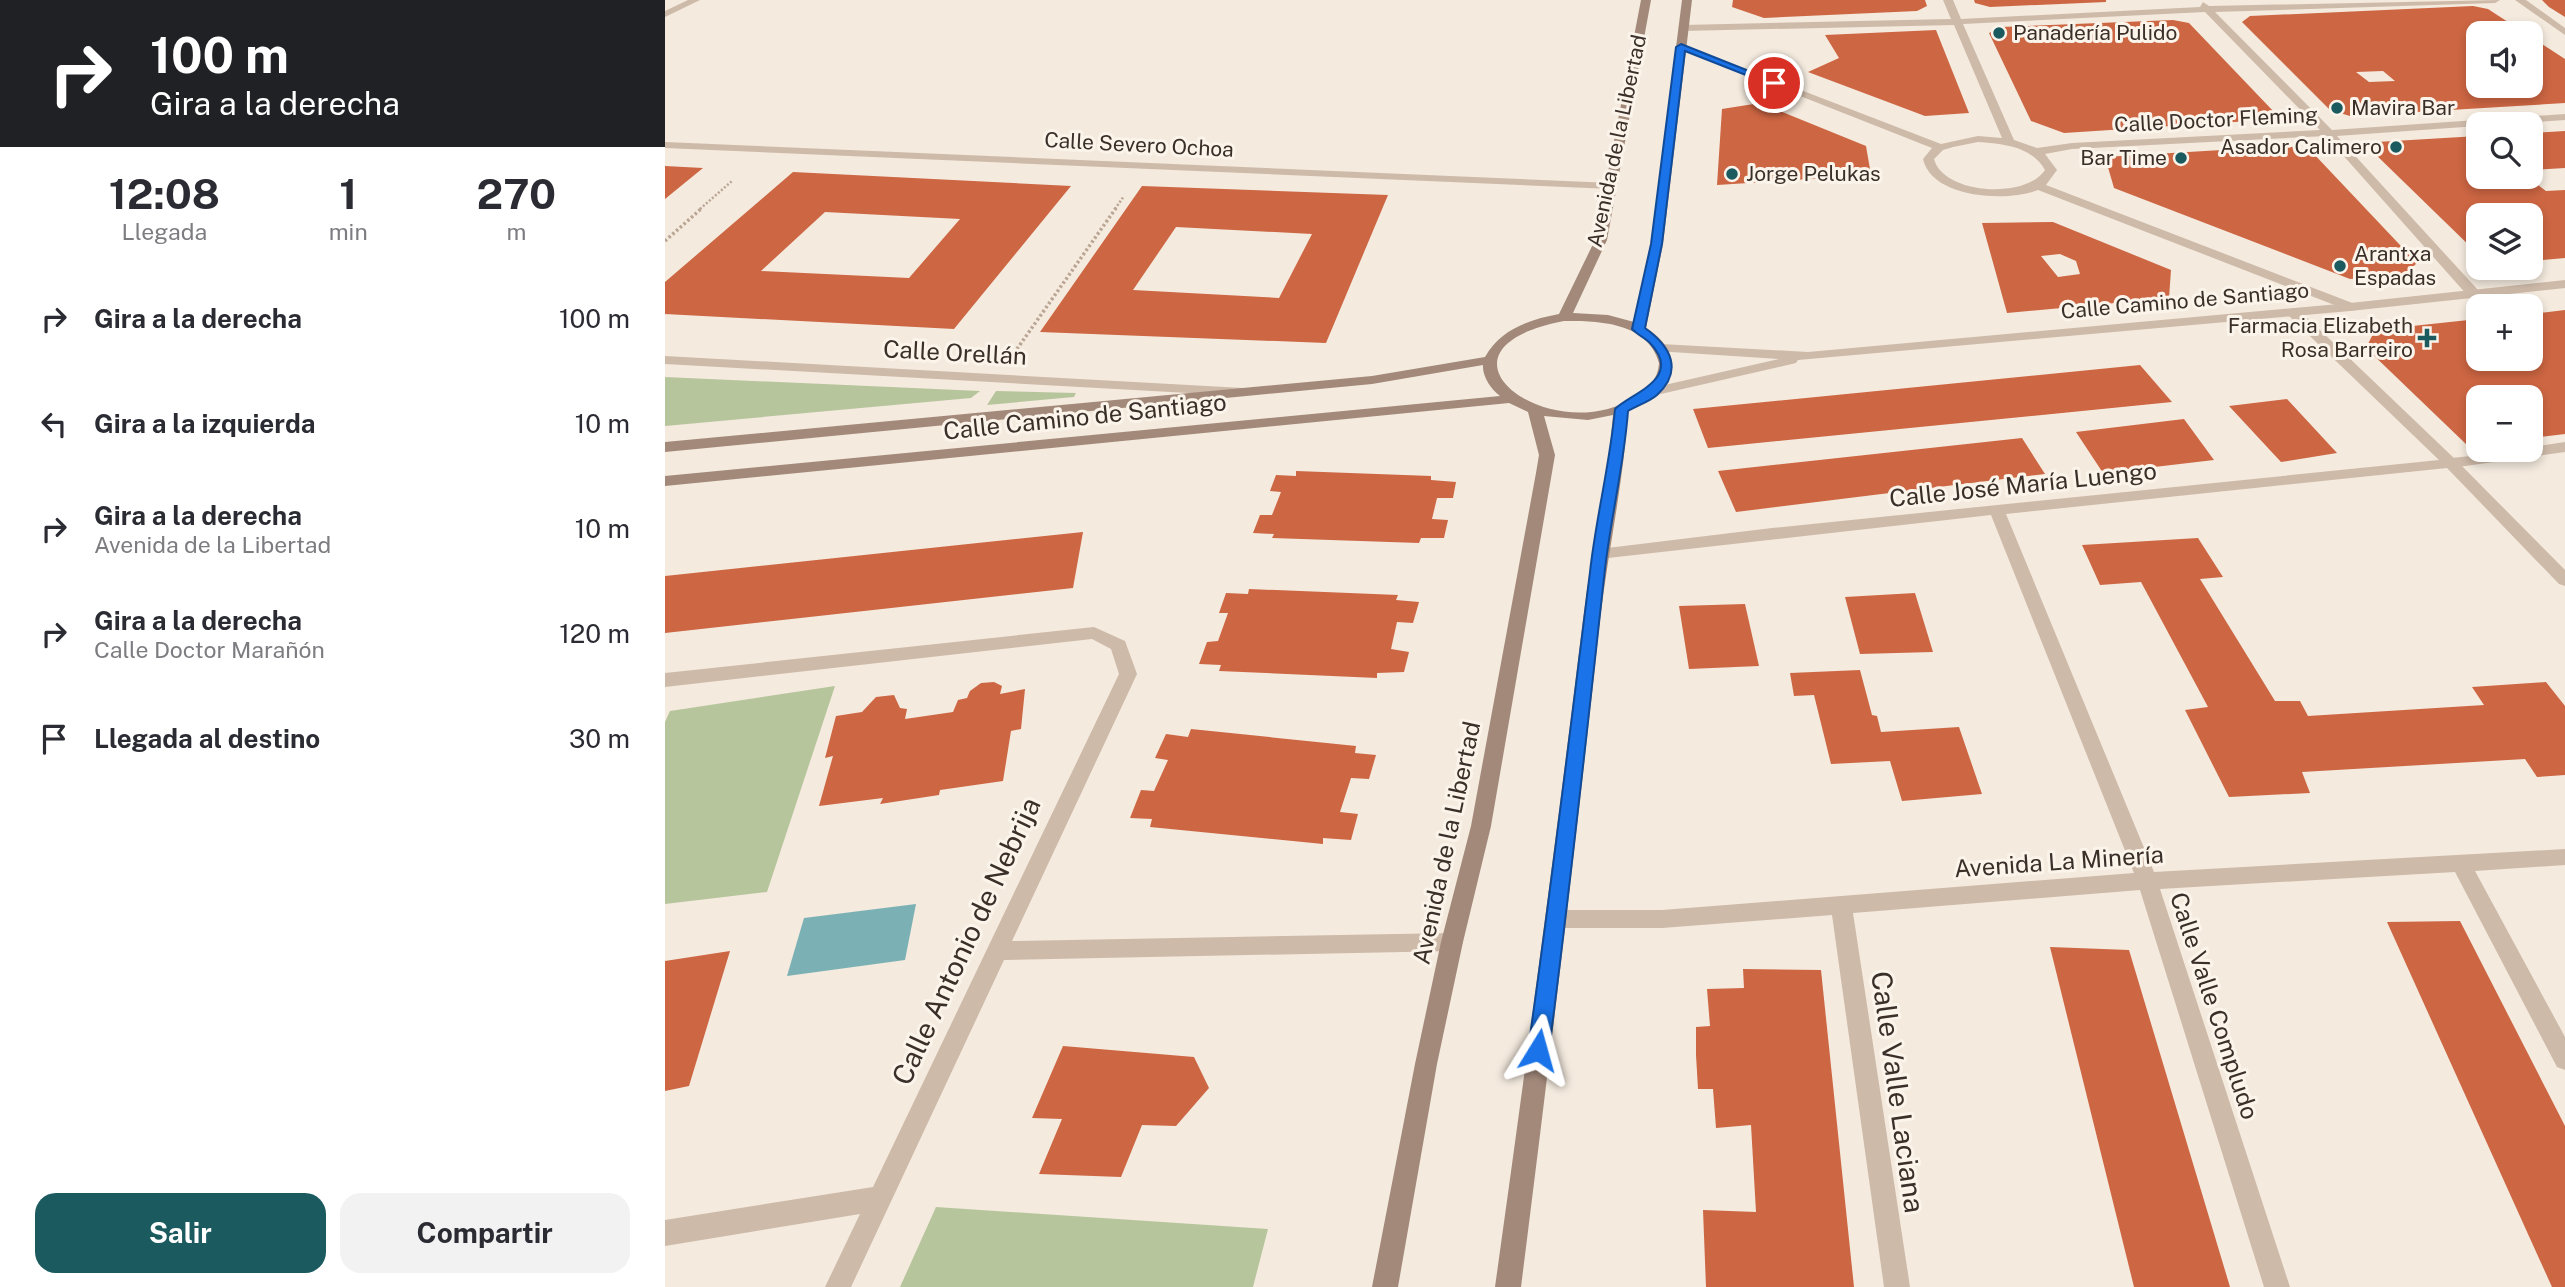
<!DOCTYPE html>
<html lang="es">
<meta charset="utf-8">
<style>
body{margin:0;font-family:"Public Sans",sans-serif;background:#f2f2f3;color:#2b2b33;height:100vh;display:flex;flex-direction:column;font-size:26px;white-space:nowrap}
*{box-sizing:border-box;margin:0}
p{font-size:23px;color:#7c7c81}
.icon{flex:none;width:38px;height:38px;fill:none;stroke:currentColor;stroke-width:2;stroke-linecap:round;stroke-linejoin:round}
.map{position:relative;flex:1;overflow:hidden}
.panel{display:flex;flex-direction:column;background:#fff;width:665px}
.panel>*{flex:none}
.guide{background:#202124;color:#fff;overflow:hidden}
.controls{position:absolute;left:1801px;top:21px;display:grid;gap:14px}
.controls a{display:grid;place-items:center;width:77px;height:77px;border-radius:14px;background:#fff;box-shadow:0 4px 10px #0003;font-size:35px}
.pin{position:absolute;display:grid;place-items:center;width:60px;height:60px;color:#fff;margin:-30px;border:4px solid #fff;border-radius:50%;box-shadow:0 2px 7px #0007}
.me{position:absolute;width:77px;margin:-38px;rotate:8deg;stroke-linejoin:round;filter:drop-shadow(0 0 5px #0008)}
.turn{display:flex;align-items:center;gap:24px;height:147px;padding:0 35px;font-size:32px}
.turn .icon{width:91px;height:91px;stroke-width:2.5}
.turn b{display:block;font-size:49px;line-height:60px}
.eta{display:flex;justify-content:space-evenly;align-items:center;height:119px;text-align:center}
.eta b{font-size:42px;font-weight:700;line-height:49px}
.button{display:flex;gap:14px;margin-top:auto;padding:14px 35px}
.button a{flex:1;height:80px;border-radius:21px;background:#1b5a5f;color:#fff;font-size:28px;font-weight:700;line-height:80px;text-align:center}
.button a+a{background:#f2f2f3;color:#2b2b33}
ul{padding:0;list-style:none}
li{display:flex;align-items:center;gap:21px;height:105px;padding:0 35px}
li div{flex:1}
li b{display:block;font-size:26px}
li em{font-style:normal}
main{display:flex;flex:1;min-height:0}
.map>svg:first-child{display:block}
.green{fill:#b7c59d}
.water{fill:#7bb1b4}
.building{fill:#cd6643;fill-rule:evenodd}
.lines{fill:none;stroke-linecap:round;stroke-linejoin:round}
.path-far1{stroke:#baa493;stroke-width:2.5;stroke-dasharray:2 2;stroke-linecap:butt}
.path{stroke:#baa493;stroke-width:3.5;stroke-dasharray:2.5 2.5;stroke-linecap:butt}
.pedestrian{fill:#cebaa9;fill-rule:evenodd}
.minor{fill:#cebaa9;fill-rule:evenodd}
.tertiary{fill:#cebaa9;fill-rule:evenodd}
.secondary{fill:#a2897a;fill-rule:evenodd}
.route{fill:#1a73e8;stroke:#114b97;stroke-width:2}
.poi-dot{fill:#1b5a5f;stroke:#fbf4eb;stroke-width:2.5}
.labels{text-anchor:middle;stroke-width:6;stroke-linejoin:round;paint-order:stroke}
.far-poi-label{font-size:21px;fill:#3a2f29;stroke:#fbf4eb;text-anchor:start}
.far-street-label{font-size:21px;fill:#3a2f29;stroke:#fbf4eb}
.street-label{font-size:24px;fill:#3a2f29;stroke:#fbf4eb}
.near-street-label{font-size:28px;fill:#3a2f29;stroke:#fbf4eb}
</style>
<main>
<section class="panel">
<div class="guide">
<div class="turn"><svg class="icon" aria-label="right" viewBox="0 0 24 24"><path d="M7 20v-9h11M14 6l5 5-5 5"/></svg><div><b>100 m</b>Gira a la derecha</div></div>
</div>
<div class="eta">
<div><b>12:08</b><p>Llegada</p></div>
<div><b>1</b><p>min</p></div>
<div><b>270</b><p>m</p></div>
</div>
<ul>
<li><svg class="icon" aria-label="right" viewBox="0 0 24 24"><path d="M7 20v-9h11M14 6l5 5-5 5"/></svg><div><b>Gira a la derecha</b></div><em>100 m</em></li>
<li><svg class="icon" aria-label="left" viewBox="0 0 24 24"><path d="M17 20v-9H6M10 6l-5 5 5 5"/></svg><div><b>Gira a la izquierda</b></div><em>10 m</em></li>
<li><svg class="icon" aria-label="right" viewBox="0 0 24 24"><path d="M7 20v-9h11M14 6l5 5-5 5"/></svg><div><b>Gira a la derecha</b><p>Avenida de la Libertad</p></div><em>10 m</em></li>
<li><svg class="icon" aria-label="right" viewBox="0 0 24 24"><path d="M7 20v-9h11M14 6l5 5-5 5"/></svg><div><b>Gira a la derecha</b><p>Calle Doctor Marañón</p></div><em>120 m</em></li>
<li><svg class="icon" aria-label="arrive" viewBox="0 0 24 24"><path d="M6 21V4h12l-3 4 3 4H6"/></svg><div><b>Llegada al destino</b></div><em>30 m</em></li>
</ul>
<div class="button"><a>Salir</a><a>Compartir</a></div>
</section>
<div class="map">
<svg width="1900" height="1287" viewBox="0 0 1900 1287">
<rect width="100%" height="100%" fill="#f4eade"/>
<!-- green -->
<path class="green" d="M0,377L315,391L306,398L0,426Z
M331,391L411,393L409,397L322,405Z
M170,686L102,892L0,904V722L5,711Z
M271,1207L603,1229L588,1287H235Z"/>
<!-- water -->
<path class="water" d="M251,904L240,960L122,976L139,918Z"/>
<!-- building -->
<path class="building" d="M1068,0H1260L1262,6L1252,11L1099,18L1067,7Z
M1309,0H1441V2L1325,7L1310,3Z
M1877,0H1900V17L1884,7Z
M1808,6L1823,9L1860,33H1813V86H1866V37L1900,59V103L1685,116L1665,110L1577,22L1585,16ZM1718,71L1730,81L1704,82L1691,72Z
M1508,20L1524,23L1610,113L1600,120L1399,133L1366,121L1324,33L1336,27Z
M1271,30L1304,113L1260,116L1143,72L1174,58L1160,35Z
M1095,103L1201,146L1206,175L1052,185L1057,109Z
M1900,131V168L1866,170V133Z
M1813,136V177H1862L1881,191L1900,190V258L1866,261V215H1813V254L1706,150L1712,142Z
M1623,146L1647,152L1752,263L1739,275L1685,279L1449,188L1440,157Z
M0,166L38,168L0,199Z
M128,172L406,186L289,329L0,314V282ZM160,212L295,219L244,278L96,271Z
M477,186L723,195L661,343L375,332ZM511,227L647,234L614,298L468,290Z
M1388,222L1506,270L1504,298L1342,313L1317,223ZM1395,254L1411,261L1415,274L1393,277L1376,256Z
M1900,310V434L1866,438V397H1813V445L1803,446L1701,348L1710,330L1813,319V359H1866V314Z
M1475,365L1507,402L1043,448L1028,409Z
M1622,399L1672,453L1616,462L1564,406Z
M1519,419L1549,460L1438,473L1411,432Z
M1357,438L1380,474L1071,512L1053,471Z
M631,471L766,476V480L791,482L788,498H772L767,519L783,520L779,538H756L754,543L607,538L609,534L588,533L595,515H607L616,492L605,491L611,475L631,476Z
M418,532L408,588L0,633V576Z
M1533,538L1558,577L1535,579L1610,701H1635L1643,716L1819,705L1807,687L1881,682L1900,706V775L1872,777L1860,759L1637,772L1645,793L1564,797L1520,710L1543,707L1476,582L1435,585L1417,545Z
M584,589L733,595L731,600L754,602L748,623L732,622L726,649L744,652L739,672L712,673V678L554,671L556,665L534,664L542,642L553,641L563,613H554L561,593L583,594Z
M1250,593L1268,652L1195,654L1180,597Z
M1080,604L1094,666L1024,669L1014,606Z
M1195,670L1207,715L1212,716L1216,732L1294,727L1317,794L1237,801L1225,761L1166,764L1149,695L1129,696L1125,673Z
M329,682L337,686L335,694L360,689L356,729L346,731L338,781L275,790L274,795L215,804L218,798L154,806L168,756L160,758L171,716L197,712L211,697L229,695L235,708L242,709L240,719L288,712L293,700L302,698L305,691L316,683Z
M526,729L691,746L690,753L711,755L704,779L686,778L675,812L693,814L686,840L658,838V844L485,827L487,819L465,818L476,790L489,791L503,760L490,758L501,734L523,737Z
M1795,921L1900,1126V1287H1887L1722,922Z
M1385,947L1464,950L1565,1287H1469Z
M65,951L24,1086L0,1091V961Z
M1078,969L1156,970L1189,1287H1041L1038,1210L1091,1212L1086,1125L1051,1128L1048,1089H1033L1031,1055V1027L1045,1026L1042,989L1079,988Z
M398,1046L529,1057L544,1088L511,1126L477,1125L456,1177L374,1174L397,1119L367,1118Z"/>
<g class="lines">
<!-- path-far1 -->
<path class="path-far1" d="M35,209L67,181
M450,209L459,196"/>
<!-- path -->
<path class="path" d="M0,241L37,208
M352,349L451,208"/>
<!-- pedestrian -->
<path class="pedestrian" d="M1900,442V452L1786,468L1778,463L1786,458L1866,450V447Z"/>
<!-- minor -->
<path class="minor" d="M23,0H35L0,17V11Z
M1278,0H1288L1296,19L1535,7L1538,2L1544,6L1835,0L1830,3L1550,12L1667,130L1900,114V120L1672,136L1813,290L1814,293L1808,297L1803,296L1661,136L1407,149L1380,154L1392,170L1381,185L1690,304V310L1685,311L1373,190C1343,202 1267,199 1258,159L1267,148L1011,47L1019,45L1276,144L1313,136L1337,138L1289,25L1018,31L1013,28L1018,25L1286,19ZM1540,12L1655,130L1407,143L1372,148L1349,140L1298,24ZM1313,142C1339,144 1366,146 1380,170C1360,200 1278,194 1269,159L1278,150L1288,147Z
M0,142L947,183L953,186L947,189L0,148Z
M1628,308L1633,309L1791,460L1900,570V586L1894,584L1782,468L1341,514L1489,872L1900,849V865L1810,871L1900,1037V1070L1892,1067L1790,872L1495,889L1625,1287H1599L1475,890L1188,913L1245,1287H1219L1167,915L997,928H892L885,925L881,919L885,913L892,910H997L1469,873L1326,515L934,559L926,554L934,549L1107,528L1774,460L1623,315L1621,312Z
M0,356L578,388L585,392L578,396L0,364Z
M429,627L460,641L472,674L347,941L787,933L795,935L798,942L795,949L787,951L339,960L186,1287H160L195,1214L0,1246V1220L208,1187L454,674L446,649L427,639L0,687V673Z"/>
<!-- tertiary -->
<path class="tertiary" d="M1850,0H1861L1900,28V35Z
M1900,280V288L1685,311L1133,360L1131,363L987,396L980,392L982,389L1114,359L991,351V345L996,344L1143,352L1685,303Z"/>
<!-- secondary -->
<path class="secondary" d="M976,0H986L942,240L908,313L943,315L969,322L986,244L1017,0H1027L998,244L981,328C1027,357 1006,395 963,411C959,481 943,550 935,620C911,843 884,1065 856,1287H830C861,1065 891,842 918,620C926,551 943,484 948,415L923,420L879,416L890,455L826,826L798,942L772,1064L733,1287H707L750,1064L776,942L806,826L871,473L874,455L863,412L844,403L0,486V476L835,396C826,389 817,376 818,365L707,384L0,452V442L707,376L820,357C836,329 863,320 894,314L930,240ZM899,321C934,321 983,322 994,363C993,380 983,388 970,397C886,451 749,350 899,321Z"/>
</g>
<!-- route -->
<path class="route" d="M1016,44L1114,83L1106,85L1020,51L997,244L980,328C1005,346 1019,370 992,395C984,402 971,406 963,411C959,465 946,516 940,569C922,730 905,890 884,1050L881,1057L873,1060L866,1057L863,1050C886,891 905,731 925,572C931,517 945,464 950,409C966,393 1019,379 985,343C980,338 973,335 967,329L986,244L1011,47Z"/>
<!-- markers -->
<g class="poi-dot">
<circle cx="1334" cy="33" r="7"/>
<circle cx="1672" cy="108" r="7"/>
<circle cx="1731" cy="147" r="7"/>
<circle cx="1516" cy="158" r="7"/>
<circle cx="1067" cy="174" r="7"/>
<circle cx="1675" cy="266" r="7"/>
<path d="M1758.5 327.5h7v7h7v7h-7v7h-7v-7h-7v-7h7z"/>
</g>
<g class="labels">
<!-- far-poi labels -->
<g class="far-poi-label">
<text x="1348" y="40">Panadería Pulido</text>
<text x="1686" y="115">Mavira Bar</text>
<text x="1717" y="154" text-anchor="end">Asador Calimero</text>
<text x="1502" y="165" text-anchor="end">Bar Time</text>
<text x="1081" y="181">Jorge Pelukas</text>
<text x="1689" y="261">Arantxa<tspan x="1689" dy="24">Espadas</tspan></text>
<text x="1748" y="333" text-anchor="end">Farmacia Elizabeth<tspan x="1748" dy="24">Rosa Barreiro</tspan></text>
</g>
<!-- far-street labels -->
<g class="far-street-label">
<text transform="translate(1551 120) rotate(-3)" y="7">Calle Doctor Fleming</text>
<text transform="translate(952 141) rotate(-78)" y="7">Avenida de la Libertad</text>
<text transform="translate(474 145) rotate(3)" y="7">Calle Severo Ochoa</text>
<text transform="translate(1520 301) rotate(-5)" y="7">Calle Camino de Santiago</text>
</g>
<!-- street labels -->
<g class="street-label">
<text transform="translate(290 353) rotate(3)" y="8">Calle Orellán</text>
<text transform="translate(420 417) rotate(-6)" y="8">Calle Camino de Santiago</text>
<text transform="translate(1358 485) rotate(-6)" y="8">Calle José María Luengo</text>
<text transform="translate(782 843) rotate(-78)" y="8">Avenida de la Libertad</text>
<text transform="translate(1394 862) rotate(-4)" y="8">Avenida La Minería</text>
<text transform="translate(1549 1006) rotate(72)" y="8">Calle Valle Compludo</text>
</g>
<!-- near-street labels -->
<g class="near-street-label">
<text transform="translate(301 941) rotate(-65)" y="10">Calle Antonio de Nebrija</text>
<text transform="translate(1233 1092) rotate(82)" y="10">Calle Valle Laciana</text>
</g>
</g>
</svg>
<div class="controls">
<a><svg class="icon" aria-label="sound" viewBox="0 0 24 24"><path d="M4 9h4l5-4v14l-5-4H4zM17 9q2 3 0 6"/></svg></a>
<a><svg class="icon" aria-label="search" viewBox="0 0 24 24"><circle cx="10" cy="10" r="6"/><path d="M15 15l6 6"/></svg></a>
<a><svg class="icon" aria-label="layers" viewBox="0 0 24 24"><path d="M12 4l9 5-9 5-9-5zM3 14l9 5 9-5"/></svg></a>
<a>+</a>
<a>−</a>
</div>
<div class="pin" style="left:1109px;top:83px;background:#d93025"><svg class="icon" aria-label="arrive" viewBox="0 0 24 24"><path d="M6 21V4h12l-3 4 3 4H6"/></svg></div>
<svg class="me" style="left:873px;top:1050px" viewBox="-20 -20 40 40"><path d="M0-17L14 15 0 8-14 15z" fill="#1a73e8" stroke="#fff" stroke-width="4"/></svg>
</div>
</main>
